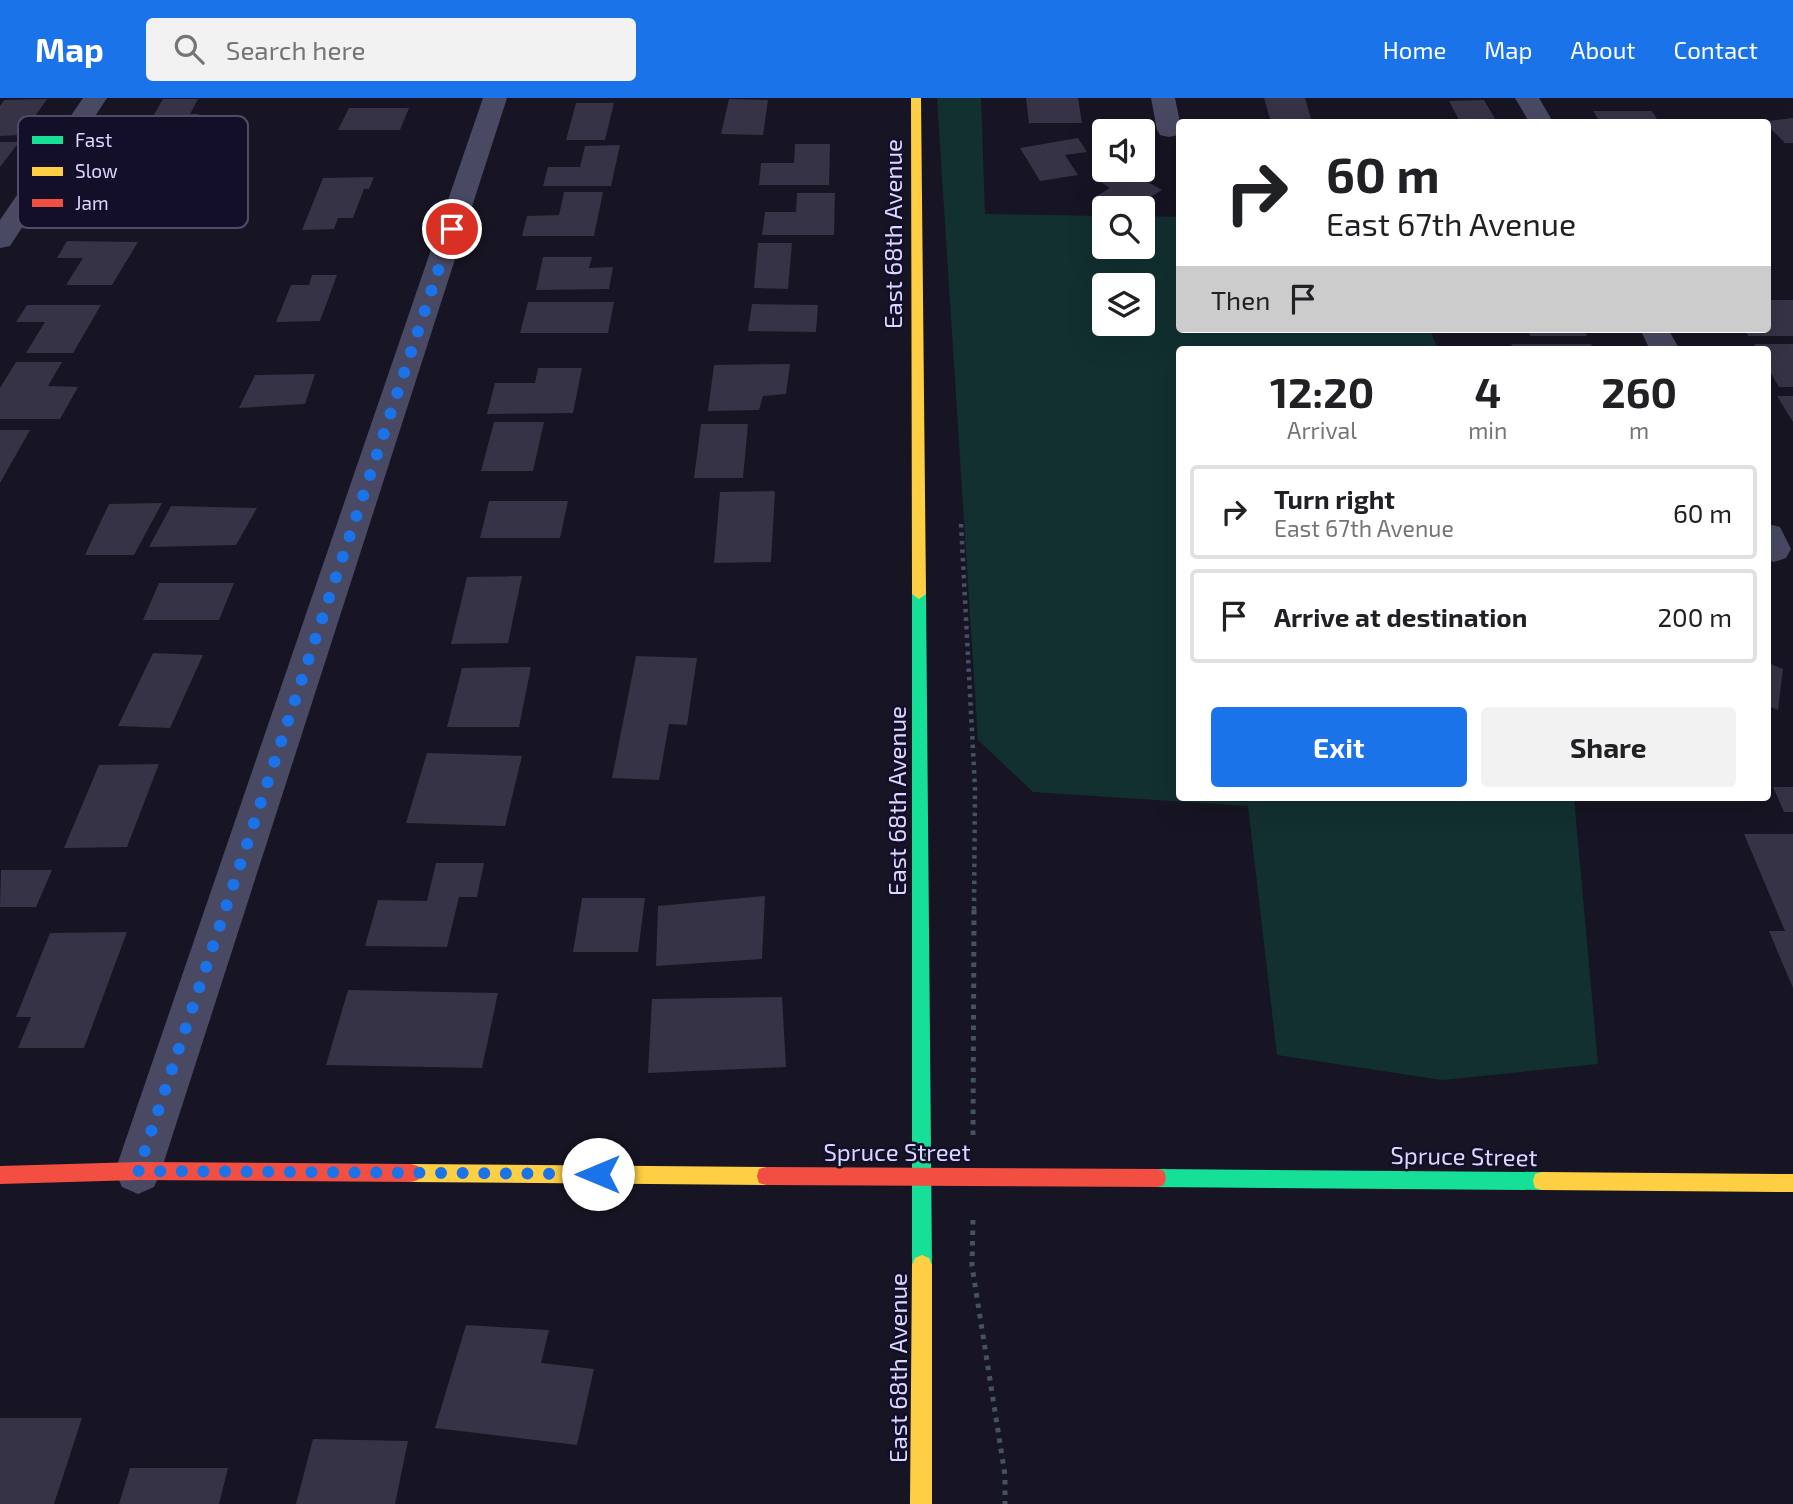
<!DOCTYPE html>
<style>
body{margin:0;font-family:"Exo 2",sans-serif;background:#f2f2f2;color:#202124;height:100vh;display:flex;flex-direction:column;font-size:26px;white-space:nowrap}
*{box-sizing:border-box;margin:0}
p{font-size:23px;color:#757577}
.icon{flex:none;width:38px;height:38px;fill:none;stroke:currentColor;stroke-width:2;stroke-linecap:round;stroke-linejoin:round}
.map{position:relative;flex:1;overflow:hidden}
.details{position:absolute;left:1176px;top:248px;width:595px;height:455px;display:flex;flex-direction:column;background:#fff;border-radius:7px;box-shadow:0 7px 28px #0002}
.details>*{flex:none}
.banner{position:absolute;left:1176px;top:21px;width:595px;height:214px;border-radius:7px;box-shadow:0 7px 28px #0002;background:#fff;color:#202124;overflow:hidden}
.fabs{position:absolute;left:1092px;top:21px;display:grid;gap:14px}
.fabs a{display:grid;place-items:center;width:63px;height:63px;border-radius:7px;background:#fff;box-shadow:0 7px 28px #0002;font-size:35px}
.pin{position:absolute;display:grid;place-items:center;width:60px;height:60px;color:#fff;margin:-30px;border:4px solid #fff;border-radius:50%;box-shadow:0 2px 7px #0007}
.me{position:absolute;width:77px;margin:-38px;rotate:270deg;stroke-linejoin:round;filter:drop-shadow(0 0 5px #0008)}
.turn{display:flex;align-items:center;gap:24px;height:147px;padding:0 35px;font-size:32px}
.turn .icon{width:91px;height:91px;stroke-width:2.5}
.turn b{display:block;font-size:49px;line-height:60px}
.then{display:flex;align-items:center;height:66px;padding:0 35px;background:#0003;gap:14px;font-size:26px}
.eta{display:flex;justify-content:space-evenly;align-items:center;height:119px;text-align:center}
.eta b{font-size:42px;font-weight:700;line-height:49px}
.cta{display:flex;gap:14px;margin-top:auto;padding:14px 35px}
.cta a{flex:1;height:80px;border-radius:7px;background:#1a73e8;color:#fff;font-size:28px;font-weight:700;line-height:80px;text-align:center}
.cta a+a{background:#f2f2f2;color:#202124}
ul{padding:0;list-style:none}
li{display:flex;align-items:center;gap:21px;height:94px;margin:0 14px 10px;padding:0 21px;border:4px solid #e0e0e0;border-radius:7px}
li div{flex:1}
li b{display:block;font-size:26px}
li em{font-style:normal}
header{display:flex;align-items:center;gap:42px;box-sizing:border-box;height:98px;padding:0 35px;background:#1a73e8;color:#fff}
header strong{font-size:33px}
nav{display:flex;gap:38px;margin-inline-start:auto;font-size:24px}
.search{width:490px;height:63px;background:#f2f2f2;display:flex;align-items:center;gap:18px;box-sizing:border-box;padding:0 24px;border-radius:7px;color:#757577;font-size:26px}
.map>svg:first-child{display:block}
.green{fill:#123030;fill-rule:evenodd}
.building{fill:#353345}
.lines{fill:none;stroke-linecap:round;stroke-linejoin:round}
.path-far1{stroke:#445262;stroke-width:4.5;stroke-dasharray:3.5 5;stroke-linecap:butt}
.path{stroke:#445262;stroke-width:5;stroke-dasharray:4.5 6;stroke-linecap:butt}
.street{fill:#4a4964;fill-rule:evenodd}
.fast{fill:#16e098;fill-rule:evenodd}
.slow{fill:#ffcf43;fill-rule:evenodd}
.jam{fill:#f24e42;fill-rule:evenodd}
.route{stroke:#1a73e8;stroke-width:12;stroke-dasharray:0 21.6}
.labels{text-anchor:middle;stroke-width:5;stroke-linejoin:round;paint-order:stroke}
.street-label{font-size:24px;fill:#dbd7ff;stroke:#130f29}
.key{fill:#130f29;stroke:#4f4b69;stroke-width:2}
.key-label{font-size:19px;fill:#dbd7ff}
</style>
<header>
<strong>Map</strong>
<div class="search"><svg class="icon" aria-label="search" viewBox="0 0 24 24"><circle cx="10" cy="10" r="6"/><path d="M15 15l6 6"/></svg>Search here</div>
<nav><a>Home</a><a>Map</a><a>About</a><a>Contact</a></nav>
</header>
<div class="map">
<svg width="1793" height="1406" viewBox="0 0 1793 1406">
<rect width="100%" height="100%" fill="#171523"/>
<!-- green -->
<path class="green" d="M937,0H981L985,116L1104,118V149H1143V118L1179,119L1180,231H1430L1438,252H1180V700H1574L1598,966L1442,982L1277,957L1248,708L1033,694L978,642ZM1104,187H1143V226H1104Z"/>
<!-- building -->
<path class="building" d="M1026,0H1078L1082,25H1029Z
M1264,0H1305L1312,24H1271Z
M47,1L22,37L0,38V8L4,2Z
M163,1H198L190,16H199L189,33L144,34Z
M729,1L768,2L763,37L721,36Z
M1484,2L1497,24H1460L1449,3Z
M576,5H614L605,42H566Z
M349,10H409L400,32H338Z
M1593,13H1652L1659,24H1600Z
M1793,20V45H1785L1768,28V23Z
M1078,40L1087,54L1065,57L1078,77L1040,83L1020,50Z
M0,44H19L0,69Z
M795,46H830L829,87H759L761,65H794Z
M620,47L611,88H543L548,69H580L585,48Z
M1118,72H1126L1162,92L1132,110H1114L1095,99L1110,90L1099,83Z
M374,79L369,91H364L353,120H338L334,131L302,132L323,80Z
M564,94H603L594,138H522L527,118L559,117Z
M116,95H162L142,131H94Z
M797,95H835L834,137H762L765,114H796Z
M67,143L138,144L112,187H66L83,160H57Z
M758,145H792L788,191L754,190Z
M543,159H592L589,170L613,169L609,191L536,192Z
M312,177H337L320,223L276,224L291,187H309Z
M1768,202H1793V238H1748L1744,231H1768Z
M528,204H614L608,235H520Z
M752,206L818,207L816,234L748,233Z
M27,207H101L73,255H26L45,224H16Z
M1528,231H1584L1587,238H1530Z
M1511,246H1591L1594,252H1514Z
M1754,246H1793V289H1779L1768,270V252H1757Z
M16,264H62L48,288L78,289L60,321H0V290Z
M790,266L786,296L763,298L759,312L708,313L714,267Z
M538,270H582L573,315L487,316L495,285H535Z
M315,276L305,306L239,310L255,277Z
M1777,298H1793V324Z
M494,324H544L533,373H481Z
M701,326H748L743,380H694Z
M0,332H30L0,385Z
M775,393L771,464L714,465L720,394Z
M489,403H568L560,440H480Z
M162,405L134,457H85L109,406Z
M171,408L257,410L236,447L149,449Z
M522,478L508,545L451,546L467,479Z
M159,485H234L219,522H143Z
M153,555L203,557L170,630L118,628Z
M636,558L697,560L687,627L669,626L659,682L612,680Z
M1768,565L1783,571L1778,612L1768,608Z
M531,569L519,629H447L462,570Z
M427,655L522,658L505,728L406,725Z
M159,666L127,749L64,750L99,667Z
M1773,689H1793V714H1784Z
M1744,736H1793V890L1769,833H1785Z
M436,765H484L477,799H459L447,849L365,848L378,802L427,803Z
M1,772H52L36,809H0Z
M765,798L762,861L656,868L658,808Z
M582,800H645L638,854H573Z
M127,834L84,950H18L31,919H16L50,835Z
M348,892L498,895L482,970L326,967Z
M782,899L786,969L648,975L652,901Z
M466,1227L549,1232L541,1265L594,1271L577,1347L435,1330Z
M0,1320H82L54,1406H0Z
M313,1341L408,1343L395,1406H296Z
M130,1370H228L219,1406H119Z"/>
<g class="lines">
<!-- path-far1 -->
<path class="path-far1" d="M961,426L975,690L974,813"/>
<!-- path -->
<path class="path" d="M973,1037L974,811
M973,1122L972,1168L1005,1377V1406"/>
<!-- street -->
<path class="street" d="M83,0H107L10,148L0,150V122Z
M483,0H507L161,1073L154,1089L138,1096L122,1089L115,1073Z
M1151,0H1175L1180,24L1178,37L1169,39L1160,37L1157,32Z
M1515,0H1539L1553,24H1529Z
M1640,231H1668L1680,252H1650Z
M1768,426L1780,429L1791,451L1786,460L1774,464L1768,462Z"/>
<!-- fast -->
<path class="fast" d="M919,491L926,496L932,1167L929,1174L922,1177L915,1174L912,1167V496Z
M1157,1071L1542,1074L1549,1076L1551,1083L1549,1090L1542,1092L1157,1089L1150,1087L1148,1080L1150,1073Z"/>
<!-- slow -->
<path class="slow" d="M911,0H921L926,496L919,501L912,496Z
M411,1066L766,1069L773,1071L775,1078L773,1085L766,1087L411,1084L404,1082L402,1075L404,1068Z
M1542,1074L1793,1076V1094L1542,1092L1535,1090L1533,1083L1535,1076Z
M922,1157L929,1160L932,1167V1406H910L912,1167L915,1160Z"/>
<!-- jam -->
<path class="jam" d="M138,1064L411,1066L418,1068L420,1075L418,1082L411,1084L138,1082L0,1086V1068Z
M766,1069L1157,1071L1164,1073L1166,1080L1164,1087L1157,1089L766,1087L759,1085L757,1078L759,1071Z"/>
</g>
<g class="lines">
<!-- route -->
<path class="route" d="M452,131L138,1073L598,1076"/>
</g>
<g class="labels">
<!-- street labels -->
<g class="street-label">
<text transform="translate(894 136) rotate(-90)" y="8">East 68th Avenue</text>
<text transform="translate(898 703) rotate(-90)" y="8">East 68th Avenue</text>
<text x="897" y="1063">Spruce Street</text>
<text transform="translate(1464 1059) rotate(1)" y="8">Spruce Street</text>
<text transform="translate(899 1270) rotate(-90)" y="8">East 68th Avenue</text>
</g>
</g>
<!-- legend -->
<rect x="18" y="18" width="230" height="112" rx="10" class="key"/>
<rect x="32" y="38" width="31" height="8" fill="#16e098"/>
<rect x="32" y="69" width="31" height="9" fill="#ffcf43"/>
<rect x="32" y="101" width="31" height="8" fill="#f24e42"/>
<g class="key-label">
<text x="75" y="49">Fast</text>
<text x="75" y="80">Slow</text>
<text x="75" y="112">Jam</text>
</g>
</svg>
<div class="fabs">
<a><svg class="icon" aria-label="sound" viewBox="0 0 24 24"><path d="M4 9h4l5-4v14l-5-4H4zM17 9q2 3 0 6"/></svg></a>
<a><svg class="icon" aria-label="search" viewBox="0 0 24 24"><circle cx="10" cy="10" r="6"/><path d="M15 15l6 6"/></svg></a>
<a><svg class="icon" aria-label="layers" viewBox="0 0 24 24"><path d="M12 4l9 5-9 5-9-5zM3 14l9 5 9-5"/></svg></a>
</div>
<div class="pin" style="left:452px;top:131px;background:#d93025"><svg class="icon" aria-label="arrive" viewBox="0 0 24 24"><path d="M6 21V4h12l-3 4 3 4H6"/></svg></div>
<svg class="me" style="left:598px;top:1076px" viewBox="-20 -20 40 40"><circle r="19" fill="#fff"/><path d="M0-13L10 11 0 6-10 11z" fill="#1a73e8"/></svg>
<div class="banner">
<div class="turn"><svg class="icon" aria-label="right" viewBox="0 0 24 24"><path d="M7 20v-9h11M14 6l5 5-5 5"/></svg><div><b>60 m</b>East 67th Avenue</div></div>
<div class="then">Then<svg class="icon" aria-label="arrive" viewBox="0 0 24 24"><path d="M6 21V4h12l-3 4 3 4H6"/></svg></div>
</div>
<section class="details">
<div class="eta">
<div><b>12:20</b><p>Arrival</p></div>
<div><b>4</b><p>min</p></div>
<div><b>260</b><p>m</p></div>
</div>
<ul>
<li><svg class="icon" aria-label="right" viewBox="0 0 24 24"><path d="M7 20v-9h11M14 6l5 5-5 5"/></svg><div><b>Turn right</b><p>East 67th Avenue</p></div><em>60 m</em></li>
<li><svg class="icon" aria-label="arrive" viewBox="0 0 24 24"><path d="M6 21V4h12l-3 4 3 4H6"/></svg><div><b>Arrive at destination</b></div><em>200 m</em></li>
</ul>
<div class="cta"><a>Exit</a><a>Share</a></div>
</section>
</div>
